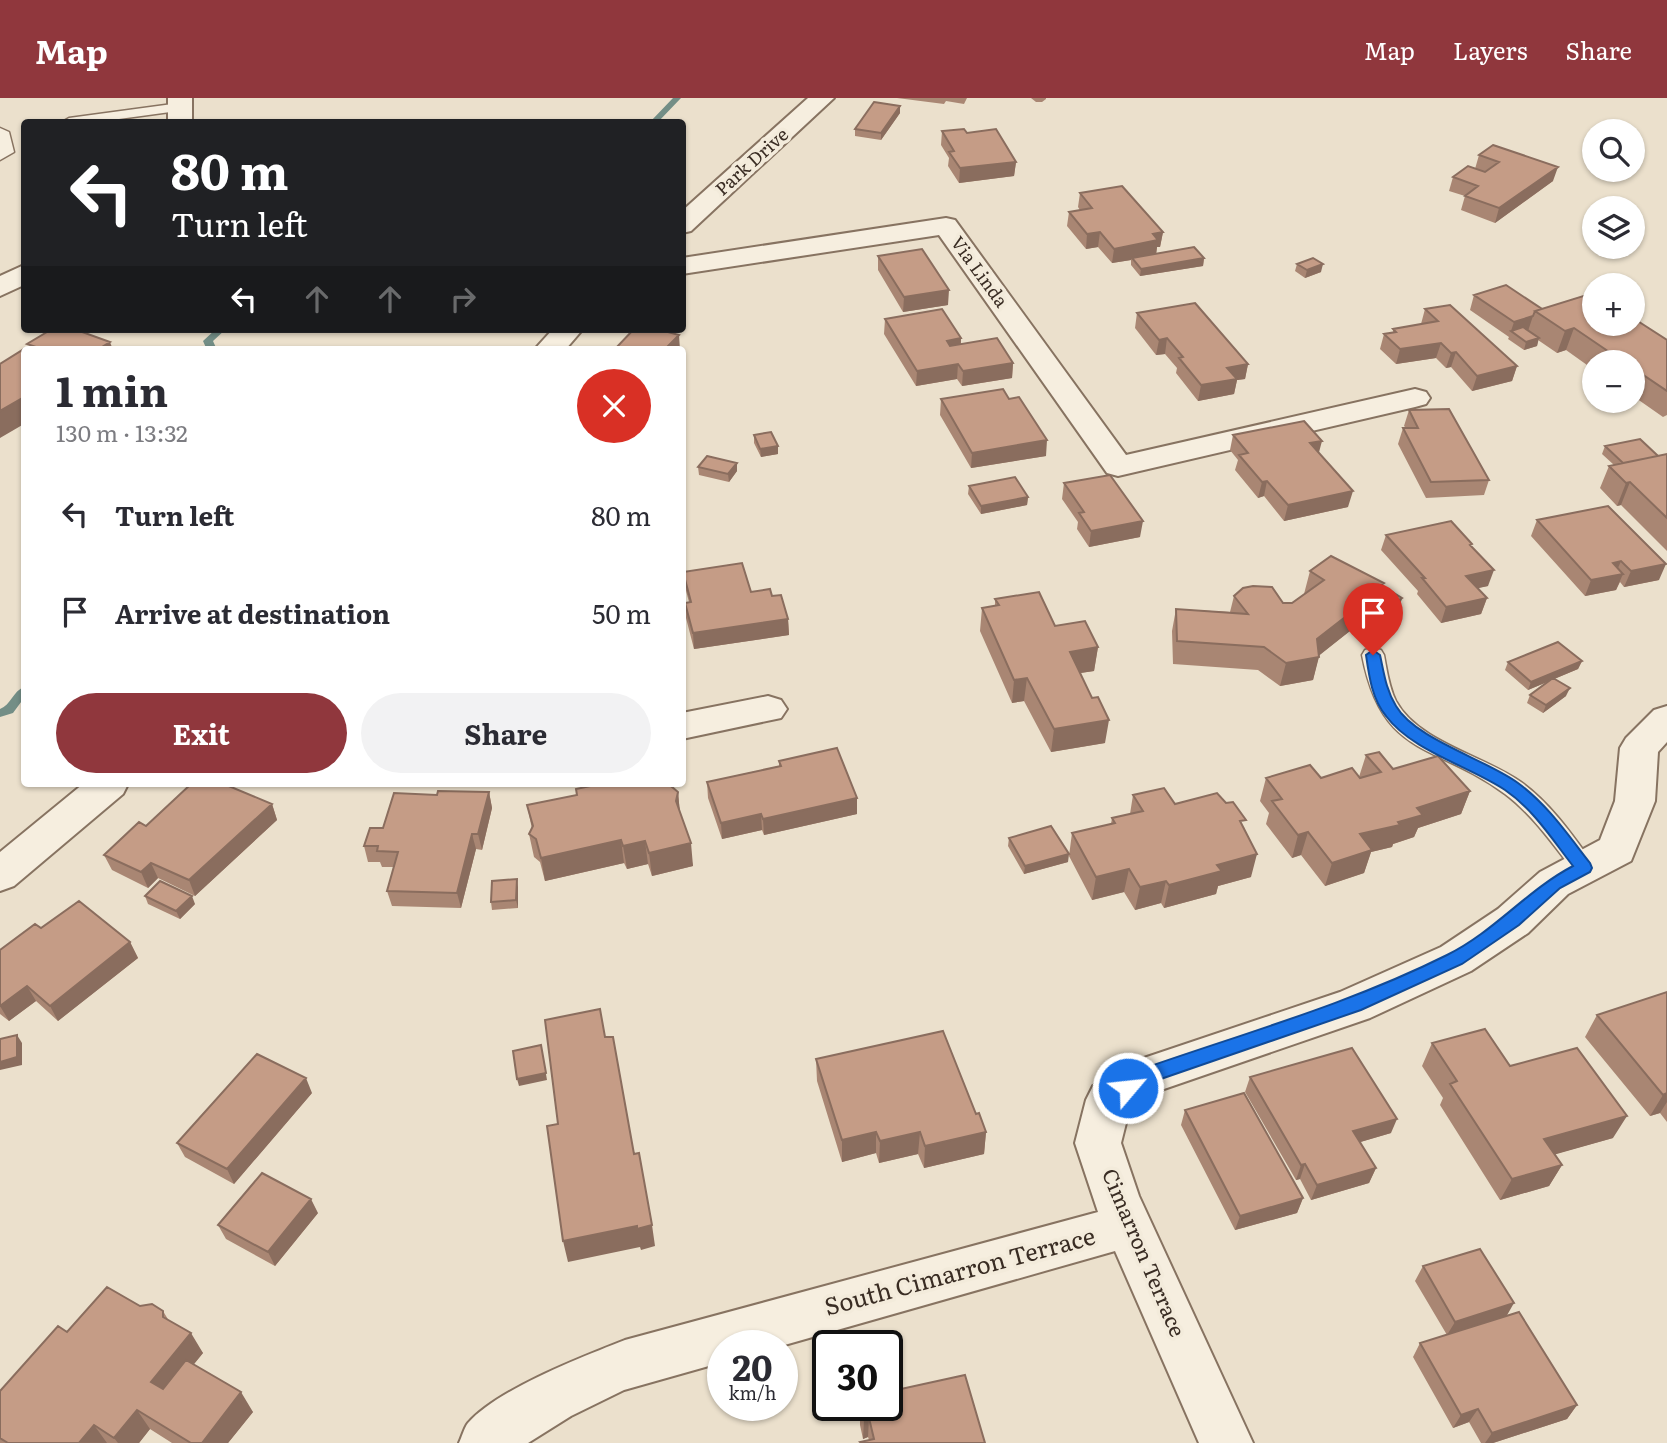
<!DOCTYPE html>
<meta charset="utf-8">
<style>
body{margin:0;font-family:Literata,serif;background:#f2f2f3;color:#2b2b33;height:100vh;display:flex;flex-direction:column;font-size:26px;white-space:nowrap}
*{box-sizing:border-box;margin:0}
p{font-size:23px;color:#7c7c81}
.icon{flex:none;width:38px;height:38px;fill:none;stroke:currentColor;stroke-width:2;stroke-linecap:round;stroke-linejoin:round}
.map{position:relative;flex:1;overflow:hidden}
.drawer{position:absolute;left:21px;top:248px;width:665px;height:441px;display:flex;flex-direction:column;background:#fff;border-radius:7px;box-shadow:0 2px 5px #0004}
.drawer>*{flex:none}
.hud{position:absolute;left:21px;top:21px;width:665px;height:214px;border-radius:7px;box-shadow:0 2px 5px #0004;background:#202124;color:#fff;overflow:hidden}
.fabs{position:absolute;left:1582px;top:21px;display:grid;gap:14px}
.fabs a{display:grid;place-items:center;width:63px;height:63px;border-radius:50%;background:#fff;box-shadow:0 2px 5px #0004;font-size:35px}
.speed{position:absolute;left:707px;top:1232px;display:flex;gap:14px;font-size:35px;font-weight:700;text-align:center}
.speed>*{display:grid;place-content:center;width:91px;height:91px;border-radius:50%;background:#fff;box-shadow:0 2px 5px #0004;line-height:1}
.speed small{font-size:18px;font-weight:400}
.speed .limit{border:4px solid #111;border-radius:10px;background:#fff;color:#111}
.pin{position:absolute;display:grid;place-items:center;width:60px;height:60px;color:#fff;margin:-72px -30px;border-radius:50% 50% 50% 0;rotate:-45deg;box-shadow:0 0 7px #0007}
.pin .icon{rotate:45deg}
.me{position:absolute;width:77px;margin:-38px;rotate:62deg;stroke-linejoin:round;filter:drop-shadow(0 0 5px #0008)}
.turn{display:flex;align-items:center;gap:24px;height:147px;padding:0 35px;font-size:32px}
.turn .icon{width:91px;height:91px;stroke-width:2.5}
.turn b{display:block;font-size:49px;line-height:60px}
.lanes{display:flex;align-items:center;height:66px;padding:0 35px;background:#0003;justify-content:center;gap:35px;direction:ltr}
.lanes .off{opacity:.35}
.round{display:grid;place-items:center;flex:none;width:74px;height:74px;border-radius:37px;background:#f2f2f3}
.summary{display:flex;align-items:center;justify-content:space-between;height:119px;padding:0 35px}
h1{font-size:42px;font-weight:700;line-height:52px}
.primary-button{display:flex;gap:14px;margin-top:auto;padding:14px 35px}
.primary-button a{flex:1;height:80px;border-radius:42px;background:#90373d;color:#fff;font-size:28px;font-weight:700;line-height:80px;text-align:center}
.primary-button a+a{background:#f2f2f3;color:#2b2b33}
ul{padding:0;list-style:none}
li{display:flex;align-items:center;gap:21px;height:98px;padding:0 35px}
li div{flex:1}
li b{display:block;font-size:26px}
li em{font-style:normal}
header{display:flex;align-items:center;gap:42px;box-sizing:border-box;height:98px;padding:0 35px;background:#90373d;color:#fff}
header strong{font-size:33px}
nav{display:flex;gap:38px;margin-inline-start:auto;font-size:24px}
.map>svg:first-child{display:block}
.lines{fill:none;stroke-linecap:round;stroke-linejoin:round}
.stream{fill:#738e86;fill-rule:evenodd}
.lane-casing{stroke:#877361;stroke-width:3}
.street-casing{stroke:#877361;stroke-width:4}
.lane{fill:#f6eedf;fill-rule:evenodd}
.street{fill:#f6eedf;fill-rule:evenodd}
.wall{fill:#a98673}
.shaded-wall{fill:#8a6d5e}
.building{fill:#c59c86;stroke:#8a6d5e;stroke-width:2}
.route{fill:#1a73e8;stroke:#114b97;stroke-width:2}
.labels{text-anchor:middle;stroke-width:7;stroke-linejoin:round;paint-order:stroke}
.far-street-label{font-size:18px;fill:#392c23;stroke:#f3ebdb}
.street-label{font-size:21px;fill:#392c23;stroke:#f3ebdb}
.near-street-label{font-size:24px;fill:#392c23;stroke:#f3ebdb}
</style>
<header>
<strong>Map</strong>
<nav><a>Map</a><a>Layers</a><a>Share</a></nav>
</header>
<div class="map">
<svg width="1667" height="1345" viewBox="0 0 1667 1345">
<rect width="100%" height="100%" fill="#ebe0cc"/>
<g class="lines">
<!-- stream -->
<path class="stream" d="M673,0H681L658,24H650Z
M216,231H226L213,243L217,252H207L203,243Z
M24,589V600L13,615L0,619V611C11,607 13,593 24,589Z"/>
<defs>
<path id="lane" d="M180,5L185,6V12L97,24H62L69,20Z
M0,30L9,34L14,54L0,62Z
M1373,550L1381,552L1384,557C1387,573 1389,589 1396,603C1418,644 1485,658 1521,684C1550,705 1571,735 1592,764L1596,770L1592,776L1584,779L1576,776C1554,748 1533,717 1505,696C1434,644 1382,661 1362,557L1365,552Z"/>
<path id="street" d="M168,0H192V24H168Z
M808,0H834L691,133L682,135V113Z
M946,120L955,122L1126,357L1415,291L1426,294L1430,300L1426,306L1415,309L1118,378L1107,375L939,137L682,176V160Z
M24,167V187L0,198V178Z
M553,231H583L565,252H534Z
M768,598L781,602L787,611L781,620L682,641V615Z
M1667,608V644L1658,654L1655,703L1631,763L1568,796L1528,835L1471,873L1370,920L1164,991L1129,1013L1121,1045L1139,1098L1253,1345H1199L1115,1153L781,1248H723V1264L624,1292L571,1318L528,1345H459C462,1339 464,1330 468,1325C498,1291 582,1259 625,1242L1098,1114L1075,1045L1086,1002L1093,988L1132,964L1340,894L1441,849L1498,811L1540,774L1600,742L1615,703L1620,650L1626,640L1654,612Z
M83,686H128L123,696L14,788L0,793V754Z"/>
</defs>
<!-- lane casing -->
<use href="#lane" class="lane-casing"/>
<!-- street casing -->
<use href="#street" class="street-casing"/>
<!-- lane -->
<use href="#lane" class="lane"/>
<!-- street -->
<use href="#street" class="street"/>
</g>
<!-- wall -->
<path class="wall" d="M897,0H967L964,6L946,3L944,6Z
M1031,0H1046V1L1042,4H1036Z
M900,8V15L881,42L855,38V31Z
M942,33L967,35L1016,64L1014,78L959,85L948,68L949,60L941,47Z
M1479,57L1553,83L1495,125L1461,112L1465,98L1449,93L1453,79L1475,71Z
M1080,95L1163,134L1160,149H1157L1156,156L1204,160L1203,168L1140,178L1131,167V162L1112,165L1098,149L1086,151L1067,128L1069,114L1080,112L1078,109Z
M878,158L948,207L903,214L878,172Z
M1297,166L1321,174L1305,180L1295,173Z
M1474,197L1542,211L1667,242V317L1663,319L1633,298V264H1594V272L1566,252L1557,255L1538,242L1537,248L1524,252L1508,241L1509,239L1470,212Z
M1425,211L1517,268L1512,283L1472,293L1451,269L1446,270L1436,260L1396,266L1380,251L1384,236L1393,235V231L1421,226Z
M1137,215L1248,266L1245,281L1237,282L1234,296L1198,303L1176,275L1177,270L1165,256L1156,257L1135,230Z
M885,221L961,240V246L1013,265L1012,280L962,288L957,281L916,288L884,236Z
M941,301L1046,358L971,370L940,317Z
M1409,312L1489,382L1484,397L1426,400L1398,346L1403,330H1406L1404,328Z
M754,337L778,348V356L761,359L754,345Z
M1233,337L1319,355L1348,409L1284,423L1264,398L1258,400L1235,372L1238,362L1230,352Z
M1605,348L1658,358L1667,356V453L1621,407L1617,408L1600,390L1609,368L1614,367L1602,356Z
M737,365V373L729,384L699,377L698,369Z
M1064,385L1140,439L1089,449L1077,431L1078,424L1062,401Z
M969,388L1028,399L1027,407L981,416L968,396Z
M1537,422L1659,482L1624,489L1620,484L1616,492L1585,498L1531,438Z
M1386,437L1472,449L1488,488L1477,490L1487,500L1481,516L1441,525L1417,496L1418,493L1381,452Z
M1310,473L1383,489L1402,500L1395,523L1371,539L1355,529L1319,557L1313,582L1280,588L1258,572L1173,566L1172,533L1176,511L1230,514L1234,498L1292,505L1304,496Z
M683,474L751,494L772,498L788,521L789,537L694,551L686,520L685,505L689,504L685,489Z
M995,501L1055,528L1098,549L1094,573L1080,575L1092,600L1105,645L1051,654L1024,603L1012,605L980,533L982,510L995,508Z
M1582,563L1578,571L1554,581L1566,598L1543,615L1527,605L1530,597L1547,584L1528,592L1505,572L1508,564Z
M1366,657L1393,671L1470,693L1461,716L1418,730L1414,739L1393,746L1392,749L1371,754L1364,775L1325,788L1301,757L1292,760L1266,726L1269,715L1260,703L1266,680L1359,679Z
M779,663L857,700V716L764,737L762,732L722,741L708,700L707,684L779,668Z
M671,688L678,694L680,715L693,768L652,778L648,766L627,771L624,765L545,783L540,764L534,759L529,736L532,731L527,707L577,697L576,691Z
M489,694L492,710L482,752L476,751L461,810L392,808L387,793L394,769H382L380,764H368L364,748L383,730L437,697Z
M1133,697L1175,706L1244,729L1251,779L1218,788L1216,796L1164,810L1161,805L1135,812L1124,794L1092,802L1069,758L1072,735L1111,726L1112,720L1130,716Z
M272,706L277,722L195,798L158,780L148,790L112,772L104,757L146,728Z
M1009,740L1068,764L1024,776L1008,748Z
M518,789V810L492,812L491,804Z
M145,798L195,806L180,821L148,806Z
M41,830L130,844L138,860L58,923L36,903L9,923L0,916V852Z
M1667,894V1024L1660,1015L1650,1018L1585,939L1597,917Z
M1432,945L1510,968L1613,1040L1555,1056L1562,1067L1549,1088L1500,1102L1440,1007L1443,1000L1422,968Z
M816,961L976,1016L986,1034L984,1056L924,1070L918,1056L879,1065L876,1055L842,1064L817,983Z
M1250,979L1391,1035L1360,1044L1376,1070L1369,1085L1311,1102L1300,1081L1296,1082L1245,994Z
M312,995L234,1086L185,1059L177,1045Z
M1185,1012L1303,1100L1297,1115L1235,1132L1181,1027Z
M318,1115L275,1168L226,1141L218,1127Z
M1423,1168L1506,1218L1577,1307L1567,1321L1493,1345H1481L1469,1324L1453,1330L1413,1259L1420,1245L1447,1237L1415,1183Z
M140,1208L163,1213L169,1223L203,1255L193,1267L253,1314L228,1345H172L150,1331L139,1345H0V1293L67,1234Z
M860,1308L985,1345L869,1342L868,1339L863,1341L860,1327Z"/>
<!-- shaded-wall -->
<path class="shaded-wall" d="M900,8V15L881,42V35Z
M1016,64L1014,78L959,85L960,70Z
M1558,69L1553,83L1495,125L1499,110Z
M1100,134L1098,149L1086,151L1087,136Z
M1163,134L1160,149H1157L1156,157L1132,160L1131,162L1112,165L1114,151L1153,136Z
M1204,160L1203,168L1140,178L1141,171Z
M1323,166L1321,174L1305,180L1307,172Z
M949,192L948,207L903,214L904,199Z
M1533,218L1528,233H1511L1514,224Z
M1574,230L1566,252L1557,255L1565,233Z
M679,237L680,252H665Z
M961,240L960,256L946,258L947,243Z
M1167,240L1165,256L1156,257L1159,242Z
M1539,240L1537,248L1524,252L1526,244Z
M110,244L113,252H97Z
M1441,245L1436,260L1396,266L1400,251Z
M1456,254L1451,269L1446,270L1451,255Z
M1013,265L1012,280L962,288L963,273Z
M958,266L957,281L916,288L917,273Z
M1248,266L1245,281L1237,282L1234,296L1198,303L1201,287L1227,270Z
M1517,268L1512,283L1472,293L1477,278Z
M24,299V326L0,340V313Z
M1047,342L1046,358L971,370L972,355Z
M1322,343L1318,358L1310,345Z
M778,348V356L761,359L760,351Z
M737,365V373L729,384L728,376Z
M1267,383L1264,398L1258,400L1262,384Z
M1630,384L1621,407L1617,408L1626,385Z
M1353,393L1348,409L1284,423L1288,407Z
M1028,399L1027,407L981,416V408Z
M1143,423L1140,439L1089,449L1091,433Z
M1621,463L1615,477L1623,476L1616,492L1585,498L1591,482L1613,465Z
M1666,466L1659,482L1624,489L1631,473Z
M1494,472L1488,488L1461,494L1466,478Z
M1402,500L1395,523L1371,539L1378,516Z
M1487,500L1481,516L1441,525L1446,509Z
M1362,506L1355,529L1316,560L1319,559L1313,582L1280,588L1286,565Z
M788,521L789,537L694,551L693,535Z
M1098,549L1094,573L1067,577L1070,554Z
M1582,563L1578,571L1528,592L1531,584Z
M1027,580L1024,603L1012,605L1014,582Z
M1570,590L1566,598L1543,615L1546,607Z
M1109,622L1105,645L1051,654L1054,631Z
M1470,693L1461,716L1418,730L1414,739L1393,746L1392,749L1371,754L1364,775L1325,788L1332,765L1360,736L1398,724L1417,710Z
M489,694L492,710L482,752L478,736Z
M678,694L680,716L676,703Z
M857,700V716L764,737L763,721Z
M272,706L277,722L195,798L189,782Z
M761,716L762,732L722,741L721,725Z
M1308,734L1301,757L1292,760L1298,737Z
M472,736L476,751L461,810L457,795Z
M621,742L624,765L545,783L541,760Z
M645,743L648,766L627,771L623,748Z
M691,745L693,768L652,778L649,755Z
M1069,756L1068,764L1024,776L1025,768Z
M1257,756L1251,779L1218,788L1216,796L1164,810L1169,787L1217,767Z
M151,765L158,780L148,790L141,774Z
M1129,771L1124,794L1092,802L1096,779Z
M517,781L518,789V810L516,802Z
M1166,783L1161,805L1135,812L1140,789Z
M192,798L195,806L180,821L176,813Z
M130,844L138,860L58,923L50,908Z
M27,888L36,903L9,923L0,908Z
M17,937L22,945V967L0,972V964Z
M541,947L547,982L519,988L517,981Z
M306,980L312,995L234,1086L227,1071Z
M1667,995V1004L1660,1015L1650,1018L1663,997Z
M1627,1018L1613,1040L1532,1063L1544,1041Z
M1397,1021L1391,1035L1347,1048L1353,1033Z
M876,1034V1055L842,1064V1042Z
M920,1034L918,1056L879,1065L880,1043Z
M986,1034L984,1056L924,1070L925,1048Z
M1305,1066L1300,1081L1296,1082L1301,1067Z
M1562,1067L1549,1088L1500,1102L1512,1081Z
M1376,1070L1369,1085L1311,1102L1317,1087Z
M1303,1100L1297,1115L1235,1132L1240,1118Z
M311,1101L318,1115L275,1168L268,1154Z
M652,1127L655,1148L641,1152L640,1149L568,1164L563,1143L637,1128Z
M1514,1205L1506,1219L1447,1237L1455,1224Z
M191,1235L203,1255L164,1303L151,1284Z
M241,1294L253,1314L228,1345H202Z
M1577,1307L1567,1321L1493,1345H1485L1492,1335Z
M1478,1311L1469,1324L1453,1330L1461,1317Z
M137,1312L150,1331L139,1345H118L114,1340Z
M869,1320L868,1339L863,1341L864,1322Z
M94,1327L107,1345H79Z"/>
<!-- building -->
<path class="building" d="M874,4L900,8L881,35L855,31Z
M964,31L967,35L996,31L1016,64L960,70L949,54L954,53L942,33Z
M1493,47L1558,69L1499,110L1465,98L1478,88L1453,79L1468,68L1485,74L1499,64L1479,57Z
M1122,88L1163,134L1153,136L1158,142L1114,151L1100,134L1087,136L1069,114L1092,110L1080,95Z
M1194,149L1204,160L1141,171L1132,160Z
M922,151L949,192L904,199L878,158Z
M1313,160L1323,166L1307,172L1297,166Z
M1506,187L1542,211L1535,213L1533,218L1514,224L1474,197Z
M1593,195L1594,226H1633V220L1667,242V293L1633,270V264H1624L1574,230L1565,233L1535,213Z
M1195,205L1248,266L1227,270L1237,281L1201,287L1179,260L1183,259L1167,240L1159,242L1137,215Z
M1450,207L1517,268L1477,278L1456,254L1451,255L1441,245L1400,251L1384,236L1396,234L1393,231L1438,223L1425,211Z
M942,211L961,240L947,243L950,248L997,240L1013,265L963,273L958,266L917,273L885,221Z
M1523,229L1539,240L1526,244L1511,233Z
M52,231L59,234L64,231H74L110,244L97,252H24V299L0,313V266L24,251L33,248L27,246Z
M634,231H657L679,237L665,251L668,252H614Z
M1003,291L1009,301L1019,299L1047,342L972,355L941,301Z
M1449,311L1489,382L1431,384L1403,330H1418L1409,312Z
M1304,323L1322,343L1310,345L1353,393L1288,407L1267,383L1262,384L1239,357L1248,355L1233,337Z
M771,334L778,348L760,351L754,337Z
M1640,341L1658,358L1623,365L1605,348Z
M1667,356V420L1630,384L1626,385L1609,368Z
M707,358L737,365L728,376L698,369Z
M1110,377L1143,423L1091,433L1079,415L1084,414L1064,385Z
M1015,379L1028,399L981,408L969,388Z
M1608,408L1666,466L1631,473L1621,463L1613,465L1623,476L1591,482L1537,422Z
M1451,423L1472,446L1470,447L1494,472L1466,478L1487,500L1446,509L1422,480H1425L1386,437Z
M1331,458L1384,485L1381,487L1402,500L1378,516L1362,506L1317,541L1319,559L1286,565L1264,549L1177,543L1176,511L1248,516L1234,498L1243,490L1253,488L1272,489L1283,505H1292L1324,482L1310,473Z
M742,465L751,494L770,491L772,498L781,497L788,521L693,535L685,505L691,504L683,474Z
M1039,494L1055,528L1085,523L1098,549L1070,554L1092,600L1098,599L1109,622L1054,631L1027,580L1014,582L982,510L999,507L995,501Z
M1558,544L1582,563L1531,584L1508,564Z
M1553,580L1570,590L1546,607L1530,597Z
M837,650L857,700L763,721L761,716L721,725L707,684L781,668L779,663Z
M1379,654L1393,671L1438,658L1470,693L1417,710L1423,717L1398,724L1400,727L1360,736L1372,752L1332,765L1308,734L1298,737L1272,703L1282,701L1266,680L1310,667L1321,680L1352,670L1360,680L1381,674L1366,657Z
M191,686H224L272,706L189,782L151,765L141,774L104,757L139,724L146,728Z
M600,686H670L671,688L678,694L676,703L691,745L649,755L645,743L623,748L621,742L541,760L536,741L529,736L533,728L527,707L577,697L576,691Z
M1164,690L1175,706L1217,695L1226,705L1233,704L1246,722L1240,723L1257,756L1217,767L1222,773L1169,787L1166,783L1140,789L1129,771L1096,779L1072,735L1115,725L1112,720L1143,713L1133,697Z
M438,693L489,694L478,736H472L457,795L387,793L398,754L377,753L378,748H364L370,730H383L394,695L437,697Z
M1051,728L1069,756L1025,768L1009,740Z
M517,781L516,802L491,804L492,783Z
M160,783L192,798L176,813L145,798Z
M79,803L130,844L50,908L27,888L0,908V852L35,826L41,830Z
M1667,894V995L1663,997L1597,917Z
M600,911L605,939H613L634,1056L639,1055L652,1127L637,1131V1128L563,1143L547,1028L558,1026L545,922Z
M1485,931L1510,968L1577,950L1627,1018L1544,1041L1562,1067L1512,1081L1450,986L1457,983L1432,945Z
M943,933L976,1016L979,1015L986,1034L925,1048L920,1034L880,1043L876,1034L842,1042L816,961Z
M17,937V959L0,964V941Z
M541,947L546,975L517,981L513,953Z
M1352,950L1397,1021L1353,1033L1376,1070L1317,1087L1305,1066L1301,1067L1250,979Z
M257,956L306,980L227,1071L177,1045Z
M1244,995L1303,1100L1240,1118L1185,1012Z
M262,1075L311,1101L268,1154L218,1127Z
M1480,1151L1514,1205L1455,1224L1423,1168Z
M107,1189L140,1208L152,1206L163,1213V1219L191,1235L151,1284L163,1291L186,1262L241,1294L202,1345H191L137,1312L114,1340L94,1327L79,1345H8L0,1340V1293L58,1228L67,1234Z
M1519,1214L1577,1307L1492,1335L1478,1311L1461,1317L1420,1245Z
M965,1277L985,1345H861L860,1344L874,1341L869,1320L864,1322L860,1308L887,1307V1294Z"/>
<!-- route -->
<path class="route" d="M1373,552L1380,557C1384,575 1386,592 1396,608C1415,641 1487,662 1518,685C1548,707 1568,737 1590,765L1592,770L1590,774L1560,790L1519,827L1462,866L1361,912L1155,983L1128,998L1122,995L1119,990L1122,984L1142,971C1245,935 1349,906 1447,857C1494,834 1527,792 1573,768C1552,741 1533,711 1505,692C1469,668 1412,653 1386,618C1372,601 1369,578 1366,557Z"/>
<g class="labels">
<!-- far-street labels -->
<g class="far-street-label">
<text transform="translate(752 64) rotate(-42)" y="6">Park Drive</text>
<text transform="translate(979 174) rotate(54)" y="6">Via Linda</text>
</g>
<!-- street labels -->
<g class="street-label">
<text transform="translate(1143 1155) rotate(67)" y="7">Cimarron Terrace</text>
</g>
<!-- near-street labels -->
<g class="near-street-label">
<text transform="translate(960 1174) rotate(-15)" y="8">South Cimarron Terrace</text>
</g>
</g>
</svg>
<div class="fabs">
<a><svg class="icon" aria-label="search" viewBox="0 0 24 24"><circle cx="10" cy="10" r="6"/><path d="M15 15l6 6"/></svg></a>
<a><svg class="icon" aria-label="layers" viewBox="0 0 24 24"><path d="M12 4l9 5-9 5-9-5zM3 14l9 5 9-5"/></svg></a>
<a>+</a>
<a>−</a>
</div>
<div class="speed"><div>20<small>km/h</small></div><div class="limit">30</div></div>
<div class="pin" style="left:1373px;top:557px;background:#d93025"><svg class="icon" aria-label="arrive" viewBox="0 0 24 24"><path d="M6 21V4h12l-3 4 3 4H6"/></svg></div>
<svg class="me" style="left:1128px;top:990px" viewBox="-20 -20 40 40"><circle r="17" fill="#1a73e8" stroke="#fff" stroke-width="3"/><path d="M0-11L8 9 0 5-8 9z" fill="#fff"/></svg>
<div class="hud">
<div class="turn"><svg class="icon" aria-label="left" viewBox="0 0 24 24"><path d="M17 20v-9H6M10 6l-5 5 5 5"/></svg><div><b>80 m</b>Turn left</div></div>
<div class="lanes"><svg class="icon" aria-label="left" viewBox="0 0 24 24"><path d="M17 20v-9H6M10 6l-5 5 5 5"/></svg><svg class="icon off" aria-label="ahead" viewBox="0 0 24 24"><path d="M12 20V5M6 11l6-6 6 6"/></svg><svg class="icon off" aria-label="ahead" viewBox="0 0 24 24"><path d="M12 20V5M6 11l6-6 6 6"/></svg><svg class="icon off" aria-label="right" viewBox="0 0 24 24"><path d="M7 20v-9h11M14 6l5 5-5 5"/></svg></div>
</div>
<section class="drawer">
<div class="summary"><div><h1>1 min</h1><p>130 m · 13:32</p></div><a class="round" style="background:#d93025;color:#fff"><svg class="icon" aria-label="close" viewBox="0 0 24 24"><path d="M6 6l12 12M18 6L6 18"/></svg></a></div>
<ul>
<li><svg class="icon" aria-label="left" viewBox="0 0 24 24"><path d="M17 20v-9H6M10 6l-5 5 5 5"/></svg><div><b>Turn left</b></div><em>80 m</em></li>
<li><svg class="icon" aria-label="arrive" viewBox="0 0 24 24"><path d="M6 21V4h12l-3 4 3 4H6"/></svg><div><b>Arrive at destination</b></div><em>50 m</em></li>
</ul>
<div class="primary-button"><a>Exit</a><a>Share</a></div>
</section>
</div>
